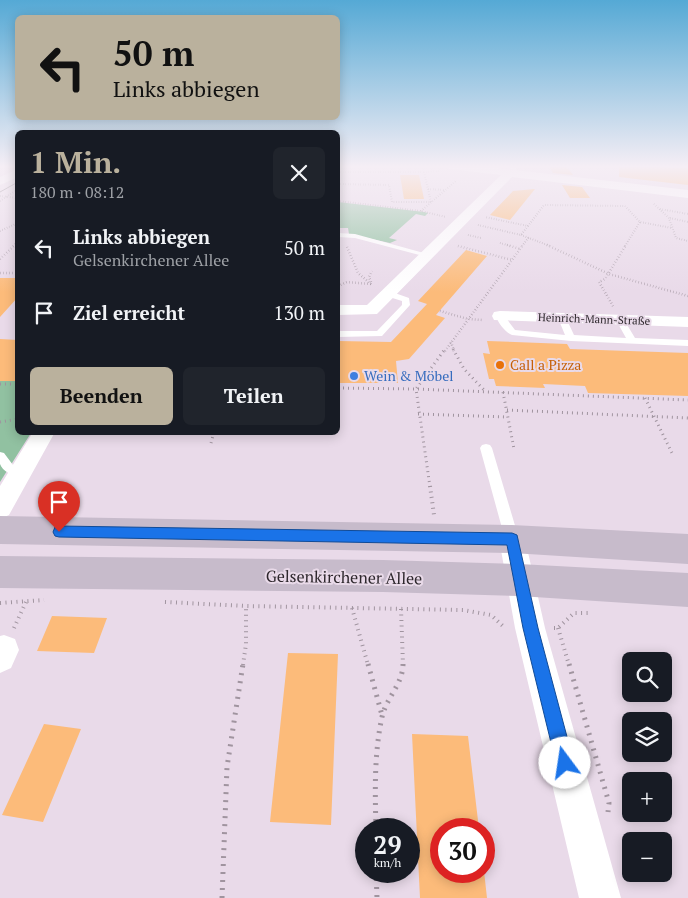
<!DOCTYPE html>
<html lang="de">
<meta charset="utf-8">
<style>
body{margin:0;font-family:"PT Serif",serif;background:#20242c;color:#f1f3f6;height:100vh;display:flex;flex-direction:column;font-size:19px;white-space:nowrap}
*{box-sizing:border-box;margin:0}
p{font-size:16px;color:#9ea1a6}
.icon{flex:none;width:28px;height:28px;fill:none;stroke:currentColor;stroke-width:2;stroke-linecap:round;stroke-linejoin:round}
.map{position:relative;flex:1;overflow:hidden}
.details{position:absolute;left:15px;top:130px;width:325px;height:305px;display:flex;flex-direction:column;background:#171b24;border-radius:8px;box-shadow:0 2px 12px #0003}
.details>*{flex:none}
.banner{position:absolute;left:15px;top:15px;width:325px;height:105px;border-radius:8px;box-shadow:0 2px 12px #0003;background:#bab19d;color:#111;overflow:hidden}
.controls{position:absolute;left:622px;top:652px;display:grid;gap:10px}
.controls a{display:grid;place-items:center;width:50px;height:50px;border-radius:8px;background:#171b24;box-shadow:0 2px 12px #0003;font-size:25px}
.speed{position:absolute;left:355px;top:818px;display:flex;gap:10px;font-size:25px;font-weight:700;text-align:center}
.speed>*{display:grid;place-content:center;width:65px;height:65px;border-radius:50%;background:#171b24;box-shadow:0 2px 12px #0003;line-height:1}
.speed small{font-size:12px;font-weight:400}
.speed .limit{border:8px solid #d22;background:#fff;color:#111}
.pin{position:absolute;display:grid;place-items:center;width:42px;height:42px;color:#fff;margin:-51px -21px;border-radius:50% 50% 50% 0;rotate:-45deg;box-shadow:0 0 5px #0007}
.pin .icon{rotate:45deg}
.me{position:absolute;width:55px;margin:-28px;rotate:346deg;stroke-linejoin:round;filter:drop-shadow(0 0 4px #0008)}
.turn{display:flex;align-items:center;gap:18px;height:105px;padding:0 15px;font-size:22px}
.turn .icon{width:65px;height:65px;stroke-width:2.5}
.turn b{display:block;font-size:35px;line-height:42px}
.round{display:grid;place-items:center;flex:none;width:52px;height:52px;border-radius:8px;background:#20242c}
.overview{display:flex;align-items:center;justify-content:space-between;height:85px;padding:0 15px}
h1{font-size:30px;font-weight:800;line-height:38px;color:#bab19d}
.button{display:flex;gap:10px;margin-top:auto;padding:10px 15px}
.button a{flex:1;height:58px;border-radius:8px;background:#bab19d;color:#111;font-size:20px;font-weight:800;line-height:58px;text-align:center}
.button a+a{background:#20242c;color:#f1f3f6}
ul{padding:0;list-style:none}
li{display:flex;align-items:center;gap:15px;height:65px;padding:0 15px}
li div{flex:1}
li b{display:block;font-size:19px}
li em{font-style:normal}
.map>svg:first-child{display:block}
.green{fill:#91c1a1}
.building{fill:#fcbb7a}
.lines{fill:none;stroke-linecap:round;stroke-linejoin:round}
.path-far4{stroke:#a0949f;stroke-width:2;stroke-dasharray:0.5 2;stroke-linecap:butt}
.path-far3{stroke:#a0949f;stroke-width:2.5;stroke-dasharray:0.5 2.5;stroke-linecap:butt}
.path-far2{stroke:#a0949f;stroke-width:3;stroke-dasharray:1 4;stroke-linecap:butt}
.path-far1{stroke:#a0949f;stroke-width:4;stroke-dasharray:1 4.5;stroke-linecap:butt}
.path{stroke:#a0949f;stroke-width:5;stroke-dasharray:2 6;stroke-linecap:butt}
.service{fill:#fff;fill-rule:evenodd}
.minor{fill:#fff;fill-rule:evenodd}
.secondary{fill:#c7bbcb;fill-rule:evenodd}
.tram{stroke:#726971;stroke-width:1}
.route{fill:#1a73e8;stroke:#114b97}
.food-dot{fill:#e8710a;stroke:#e9dae9;stroke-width:2}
.shop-dot{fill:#3f7fe0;stroke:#e9dae9;stroke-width:2}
.labels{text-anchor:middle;stroke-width:4;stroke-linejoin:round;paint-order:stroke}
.far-street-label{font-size:11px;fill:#2d272c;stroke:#e9dae9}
.food-label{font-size:14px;fill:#c56008;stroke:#e9dae9;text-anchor:start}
.shop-label{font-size:14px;fill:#366cbe;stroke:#e9dae9;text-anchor:start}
.near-street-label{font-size:16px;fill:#2d272c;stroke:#e9dae9}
</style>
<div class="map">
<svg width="688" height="898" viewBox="0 0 688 898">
<rect width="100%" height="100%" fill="#e9dae9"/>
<!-- green -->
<path class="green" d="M338,202L424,212L428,213L425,216L416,214L389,238L397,240L390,243L349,234L348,228H338Z
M0,381H17L18,432L31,433L0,482Z"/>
<!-- building -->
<path class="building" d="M549,166H566L573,175L553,173Z
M619,166L688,168V185L619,177Z
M400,175H419L424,199H404Z
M562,185L582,187L590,198H570Z
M535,189L510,220L490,215L513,191Z
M466,250L487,256L436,315L445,318L409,359L396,361L398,383H338V341L391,342L427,304L418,301Z
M0,278H18V297L0,317Z
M0,339L18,340V381H0Z
M487,341L567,344L570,349L688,353V396L588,393L585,386L543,384L545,388L496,386L494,379H489L483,353L490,354Z
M52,616L107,618L94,653L37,651Z
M288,653L338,654L331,825L270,822Z
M44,724L81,729L43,822L2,815Z
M412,734L468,736L479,829H441V871H484L487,898H420Z"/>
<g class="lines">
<!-- path-far4 -->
<path class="path-far4" d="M338,172H424
M338,184L389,185L392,202H431L424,172L439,171
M428,189L445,190
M0,196L18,198
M0,201L15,191
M338,201L421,211L446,217
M654,204L669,218L676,238L688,241
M660,209L688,214
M421,211L457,180
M670,218L688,222
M478,225L521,235L528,226L485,217
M528,226L544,205L625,206L640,222L672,228
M0,231L18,223
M468,235L481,238
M521,235L550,246
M500,243L511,246
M13,246L18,242
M522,246L529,237
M625,246L640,222"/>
<!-- path-far3 -->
<path class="path-far3" d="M507,245L520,249
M547,245L609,274L688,296
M458,246L512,260
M347,247L358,273L372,285
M0,259L15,245
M0,273H18
M371,282L369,277L372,271
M338,286L347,282L371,284
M613,306L599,282L605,279L626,245
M440,311L468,319L483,320
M451,342L454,351
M445,351L523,245"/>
<!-- path-far2 -->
<path class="path-far2" d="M453,349L464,369L485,391
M0,384H18
M338,388L416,389L688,400
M503,392L514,449
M645,398L673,455
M507,410L688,418
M418,414L507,417
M0,422L18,419
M211,443L214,432
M430,487L416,389L445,349"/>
<!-- path-far1 -->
<path class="path-far1" d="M430,486L434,515
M165,602L246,606L463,610L491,615L504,627
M0,603L44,600
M352,608L368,665
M401,609L403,665
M14,628L26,602
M554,628H558L574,613H592
M558,628L569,665
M243,665L246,644V606"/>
<!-- path -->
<path class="path" d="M368,664L382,715
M569,664L609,803L608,812
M376,829C375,792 374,754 382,717C386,698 403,684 403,664
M376,871L377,898
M222,898L227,767L243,664"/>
<!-- service -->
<path class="service" d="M509,166H515L517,170L510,175L507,173L511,170Z
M338,233L355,234L431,255L427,257L355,238L338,237Z
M386,292H392L409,298L410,305L382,336L338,337V331H377L402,305V301L386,296Z
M500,313L503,314L515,330L565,335L558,318L562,315L566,318L574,335L626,338L616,320L620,317L623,318L635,338L688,340V346L571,341L512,335C505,332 498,323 496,316Z
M486,444L490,445L492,448L519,539L517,543L512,545L507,543L505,539L480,448L482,445Z
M0,452L4,453L13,465L25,469L27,472L25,475C18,478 3,473 0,464C0,461 0,455 0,452Z"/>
<!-- minor -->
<path class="minor" d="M445,166H479L688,190V198L512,177L377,314L338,315V305H367L501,175L450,169Z
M18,169V177L0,185V177Z
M500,311L688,317V327L494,320L492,316L494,312Z
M33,432H55L9,515L0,519V486Z
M512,527L521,531L525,539L545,628L621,898H579L515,628L499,539L503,531Z
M4,635L15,639L19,650L11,668L0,673V636Z"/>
<!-- secondary -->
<path class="secondary" d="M0,516L512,525L688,534V564L512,553L0,544Z
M0,556L383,560L519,564L688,573V607L519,596L383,592L0,588Z"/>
<!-- tram -->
<path class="tram" d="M0,192L18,182"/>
</g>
<!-- sky -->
<linearGradient id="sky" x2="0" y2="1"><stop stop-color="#55a9d5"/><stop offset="0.57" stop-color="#f5eef5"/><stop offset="1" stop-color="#f5eef5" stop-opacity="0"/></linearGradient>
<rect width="688" height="292" fill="url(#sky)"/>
<!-- route -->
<path class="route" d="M59,526L512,533L517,535L538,628L574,763L572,769L565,772L559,769L556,763L523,628L507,545L59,537L55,536L53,532L55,527Z"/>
<!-- markers -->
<circle class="food-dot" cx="500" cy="365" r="5"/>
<circle class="shop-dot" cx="354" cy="376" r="5"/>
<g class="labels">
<!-- far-street labels -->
<g class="far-street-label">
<text transform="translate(594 319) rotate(2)" y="4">Heinrich-Mann-Straße</text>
</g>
<!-- food labels -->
<g class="food-label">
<text x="510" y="370">Call a Pizza</text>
</g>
<!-- shop labels -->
<g class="shop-label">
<text x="364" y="381">Wein &amp; Möbel</text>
</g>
<!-- near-street labels -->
<g class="near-street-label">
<text transform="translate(344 577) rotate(1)" y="6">Gelsenkirchener Allee</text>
</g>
</g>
</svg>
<div class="controls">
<a><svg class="icon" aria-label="search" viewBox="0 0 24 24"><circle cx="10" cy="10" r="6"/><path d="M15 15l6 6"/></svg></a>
<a><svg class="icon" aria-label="layers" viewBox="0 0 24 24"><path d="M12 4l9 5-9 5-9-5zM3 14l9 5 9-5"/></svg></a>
<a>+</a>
<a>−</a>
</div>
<div class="speed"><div>29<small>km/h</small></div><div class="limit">30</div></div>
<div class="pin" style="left:59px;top:532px;background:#d93025"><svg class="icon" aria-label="arrive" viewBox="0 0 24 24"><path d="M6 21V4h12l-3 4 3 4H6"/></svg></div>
<svg class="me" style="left:565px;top:763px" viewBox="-20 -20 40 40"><circle r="19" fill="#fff"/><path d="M0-13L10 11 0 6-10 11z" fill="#1a73e8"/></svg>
<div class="banner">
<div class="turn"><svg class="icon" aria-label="left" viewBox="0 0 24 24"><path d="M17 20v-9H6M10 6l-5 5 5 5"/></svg><div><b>50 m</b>Links abbiegen</div></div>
</div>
<section class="details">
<div class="overview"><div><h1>1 Min.</h1><p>180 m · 08:12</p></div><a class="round"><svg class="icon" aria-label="close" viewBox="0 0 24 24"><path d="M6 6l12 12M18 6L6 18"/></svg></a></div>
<ul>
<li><svg class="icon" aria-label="left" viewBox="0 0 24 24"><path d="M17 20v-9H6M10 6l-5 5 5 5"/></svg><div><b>Links abbiegen</b><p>Gelsenkirchener Allee</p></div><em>50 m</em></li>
<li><svg class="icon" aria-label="arrive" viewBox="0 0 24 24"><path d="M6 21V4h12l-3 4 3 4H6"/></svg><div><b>Ziel erreicht</b></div><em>130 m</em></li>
</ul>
<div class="button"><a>Beenden</a><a>Teilen</a></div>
</section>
</div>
